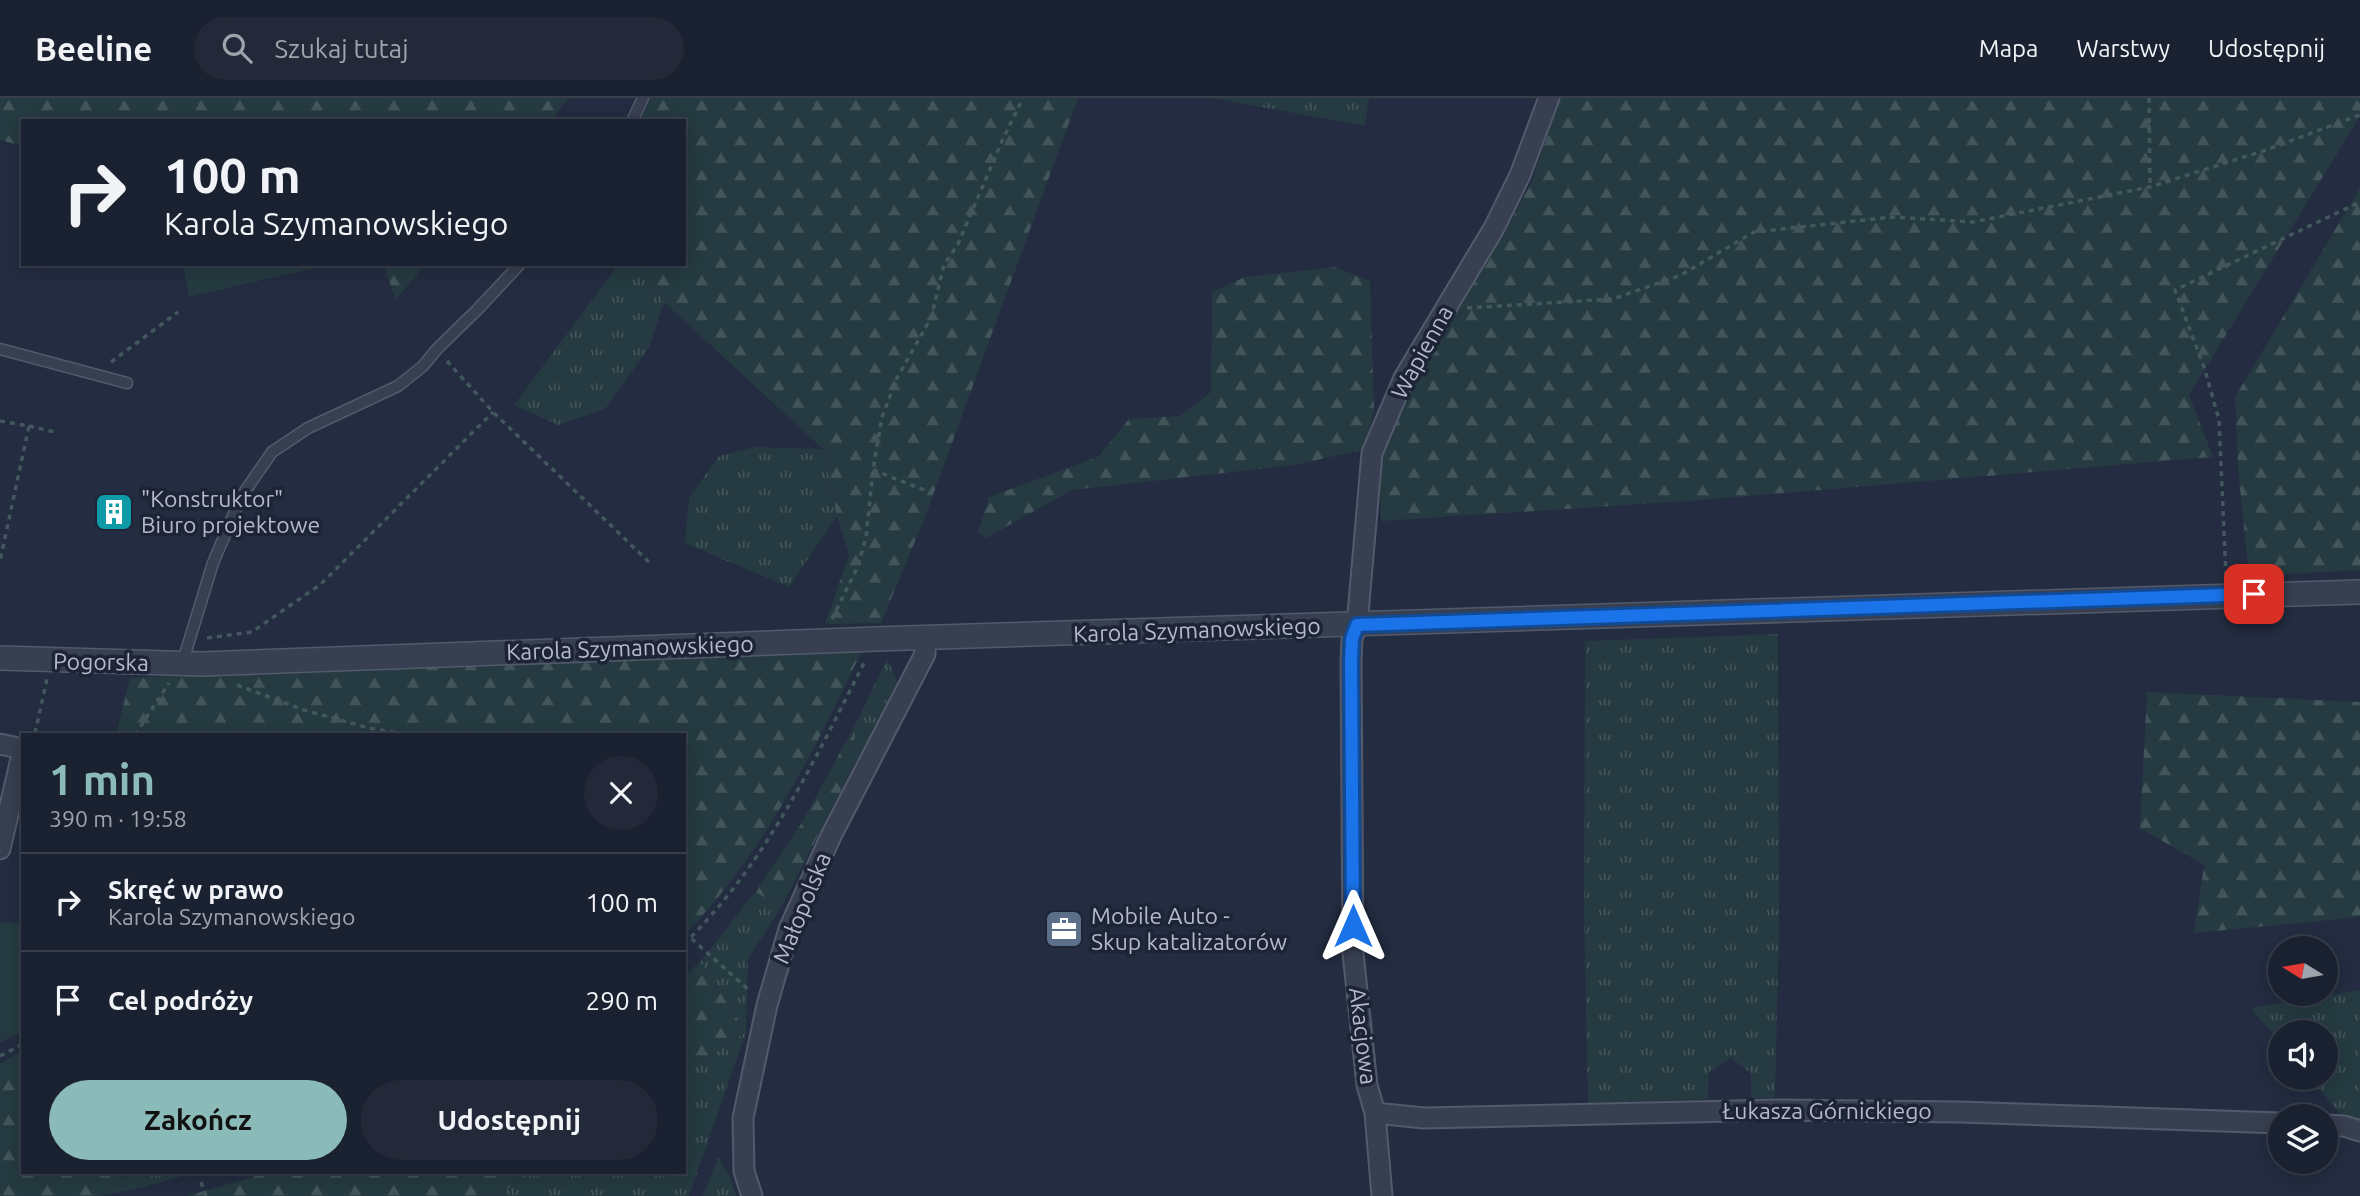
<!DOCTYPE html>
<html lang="pl">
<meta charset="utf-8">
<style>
body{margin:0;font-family:Ubuntu,sans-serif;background:#232938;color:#f1f3f6;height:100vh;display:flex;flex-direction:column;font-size:26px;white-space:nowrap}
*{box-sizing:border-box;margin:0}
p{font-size:23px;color:#9fa3ab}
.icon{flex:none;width:38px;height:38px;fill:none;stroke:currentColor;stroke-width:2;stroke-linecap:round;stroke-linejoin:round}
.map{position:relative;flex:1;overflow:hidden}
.side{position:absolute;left:21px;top:635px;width:665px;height:441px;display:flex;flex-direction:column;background:#1a2130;border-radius:0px;box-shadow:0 4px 18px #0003,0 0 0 2px #383e4c}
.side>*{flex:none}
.hud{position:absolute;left:21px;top:21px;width:665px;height:147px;border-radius:0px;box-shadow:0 4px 18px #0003,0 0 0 2px #383e4c;background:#1a2130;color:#f1f3f6;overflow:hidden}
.needle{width:46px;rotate:281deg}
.buttons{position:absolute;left:2268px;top:838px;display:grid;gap:14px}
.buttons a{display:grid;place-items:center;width:70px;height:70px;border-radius:50%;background:#1a2130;box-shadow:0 4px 18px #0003,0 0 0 2px #383e4c;font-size:35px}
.pin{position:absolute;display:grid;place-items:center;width:60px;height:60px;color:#fff;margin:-30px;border-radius:14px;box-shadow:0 4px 10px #0006}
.me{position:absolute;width:77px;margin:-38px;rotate:0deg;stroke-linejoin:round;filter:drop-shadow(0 0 5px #0008)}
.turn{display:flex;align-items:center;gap:24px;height:147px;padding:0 28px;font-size:32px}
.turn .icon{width:91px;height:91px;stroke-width:2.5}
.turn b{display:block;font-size:49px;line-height:60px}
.round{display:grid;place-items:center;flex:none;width:74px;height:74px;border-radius:37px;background:#232938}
.headline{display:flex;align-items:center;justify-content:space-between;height:119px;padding:0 28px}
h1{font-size:42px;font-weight:700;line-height:52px;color:#8bbbb9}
.button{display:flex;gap:14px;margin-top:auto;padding:14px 28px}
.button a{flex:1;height:80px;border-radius:42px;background:#8bbbb9;color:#111;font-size:28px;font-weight:700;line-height:80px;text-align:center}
.button a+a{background:#232938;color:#f1f3f6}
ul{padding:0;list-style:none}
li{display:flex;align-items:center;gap:21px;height:98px;padding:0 28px;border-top:2px solid #383e4c}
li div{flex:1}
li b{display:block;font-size:26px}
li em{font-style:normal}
header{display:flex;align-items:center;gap:42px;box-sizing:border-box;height:98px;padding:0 35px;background:#1a2130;border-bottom:2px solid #383e4c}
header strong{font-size:33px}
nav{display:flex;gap:38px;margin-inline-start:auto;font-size:24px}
.search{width:490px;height:63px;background:#232938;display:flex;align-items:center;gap:18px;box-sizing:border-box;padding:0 24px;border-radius:38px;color:#9fa3ab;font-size:26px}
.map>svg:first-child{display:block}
.grass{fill:url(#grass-tufts)}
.forest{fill:url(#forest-firs)}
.garden{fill:#253b41}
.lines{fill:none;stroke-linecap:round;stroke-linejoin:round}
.service-casing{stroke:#525a6b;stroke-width:13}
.minor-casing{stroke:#525a6b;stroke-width:23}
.tertiary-casing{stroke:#525a6b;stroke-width:26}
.path{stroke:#43585e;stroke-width:3.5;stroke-dasharray:5 5;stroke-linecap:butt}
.service{stroke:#373f50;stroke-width:10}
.minor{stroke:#373f50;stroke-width:19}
.tertiary{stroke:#373f50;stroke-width:23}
.route-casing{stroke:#114b97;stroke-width:18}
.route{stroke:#1a73e8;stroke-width:12}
.labels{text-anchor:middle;stroke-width:7;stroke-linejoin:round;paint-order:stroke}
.street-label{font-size:23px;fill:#b4bacb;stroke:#1c2435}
.poi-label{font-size:23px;fill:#b4bacb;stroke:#1c2435;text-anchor:start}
</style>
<header>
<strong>Beeline</strong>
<div class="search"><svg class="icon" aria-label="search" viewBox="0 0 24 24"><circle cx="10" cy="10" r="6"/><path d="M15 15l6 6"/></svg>Szukaj tutaj</div>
<nav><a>Mapa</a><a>Warstwy</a><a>Udostępnij</a></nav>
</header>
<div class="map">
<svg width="2360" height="1098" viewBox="0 0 2360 1098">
<defs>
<pattern id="grass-tufts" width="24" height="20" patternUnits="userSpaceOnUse" patternTransform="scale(1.75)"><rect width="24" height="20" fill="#253b41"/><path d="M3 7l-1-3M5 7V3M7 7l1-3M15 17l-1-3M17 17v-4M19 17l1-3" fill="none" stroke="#42555b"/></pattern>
<pattern id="forest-firs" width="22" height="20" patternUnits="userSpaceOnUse" patternTransform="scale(1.75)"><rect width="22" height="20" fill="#253b41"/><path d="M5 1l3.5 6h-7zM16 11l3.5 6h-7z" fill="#42555b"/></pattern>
</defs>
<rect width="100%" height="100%" fill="#232c40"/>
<!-- grass -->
<path class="grass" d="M1212,0H1369L1365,28Z
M619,166H637L664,204L649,250L605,311L558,327L514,307Z
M754,349L823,351L837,418L789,489L685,445L689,400L719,358Z
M1778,536L1779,833L1775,1000H1751V975L1731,960L1709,974L1708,1001L1588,1005L1584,820L1585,543Z
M887,561L898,584L854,667L855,627Z
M755,794L782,808L748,861L746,934L689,1098H478L504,1093L532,1075L684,1074V975L746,934L700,864Z
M2360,892V1027L2345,1022L2310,980H2326V934H2280V945L2251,910Z
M718,1060L730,1078L736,1098H703Z
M132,1075H193L144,1089L101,1098Z"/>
<!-- forest -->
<path class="forest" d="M0,0H569L550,23H23V48L0,42Z
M651,0H1078L924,422L881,525L825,526L849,457L837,418L823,351L664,204L637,166H684V23H639Z
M1560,0H2360V18L2189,297L2213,359L1689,403L1381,423L1380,355L1405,293L1507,129L1532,83Z
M2360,90V472L2249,478L2238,371L2235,299Z
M383,166H426L396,201Z
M1335,169L1370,183L1374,312L1366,351L1294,367L1072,392L986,440L978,434L989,399L1098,359L1129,321L1180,318L1211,294L1212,194L1245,179Z
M862,553C813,654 764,756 684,837V637H116L130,580Z
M2147,594L2360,604V819L2194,835L2204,767L2140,730Z
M855,627L854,667L782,808L755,794L801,726Z
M700,864L746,934L684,975V878Z
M23,952V1074L132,1075L101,1098H0V966Z
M266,1075V1074L532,1075L504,1093L478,1098H187Z"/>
<!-- garden -->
<path class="garden" d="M183,166H319V169L189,199Z
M0,824L23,825V933L0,945Z"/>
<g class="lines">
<defs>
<path id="service" d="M632,23L643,0
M0,251L127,285
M182,566L213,465L241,399L272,354L308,330L398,288L423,268L437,251L478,211L520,166"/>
<path id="minor" d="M0,646L23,651
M0,751L23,652
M1375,1015L1424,1020L1778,1012L1961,1014L2280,1025
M2326,1027L2344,1028L2360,1033
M752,1098L744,1073L743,1020L767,907L789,831L831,738L925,556V541
M1382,1098L1375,1015L1367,987L1353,855L1351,563L1352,541L1357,527L1372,355L1404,280L1494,130L1520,77L1549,0"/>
<path id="tertiary" d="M0,560L202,566L876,541L2360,494"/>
</defs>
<!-- service casing -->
<use href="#service" class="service-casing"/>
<!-- minor casing -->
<use href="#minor" class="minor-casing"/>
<!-- tertiary casing -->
<use href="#tertiary" class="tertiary-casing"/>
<!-- path -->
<path class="path" d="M2149,0L2150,89
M1467,210L1613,201L1681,177L1754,134L1893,119L1973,124L2150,89L2266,52L2360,17
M447,263L493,314L652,467
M111,264L178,214
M0,323L29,328L0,463
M29,328L55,334
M873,372L932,395
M2226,478L2219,322L2205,272L2175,192L2360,104
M832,521L858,468L866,439L873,372L882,319L897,280L931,220L944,167L958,146L1002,43L1023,0
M207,540L252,534L321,486L493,314
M237,587L304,612L369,630L410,637
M35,635L47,581
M135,637L169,585
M684,834L750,893
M684,846C766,766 814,663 865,563
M0,958L23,946
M201,1084L206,1098"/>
<!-- service -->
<use href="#service" class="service"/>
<!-- minor -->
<use href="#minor" class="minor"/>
<!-- tertiary -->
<use href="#tertiary" class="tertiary"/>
</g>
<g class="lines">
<defs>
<path id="route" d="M1353,828L1351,563L1352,541L1357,527L2254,496"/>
</defs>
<!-- route casing -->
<use href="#route" class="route-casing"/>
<!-- route -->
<use href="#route" class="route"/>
</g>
<!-- icons -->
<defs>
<symbol id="building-square" viewBox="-11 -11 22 22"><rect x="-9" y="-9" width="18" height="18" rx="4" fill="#0f9aa8" stroke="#1c2435"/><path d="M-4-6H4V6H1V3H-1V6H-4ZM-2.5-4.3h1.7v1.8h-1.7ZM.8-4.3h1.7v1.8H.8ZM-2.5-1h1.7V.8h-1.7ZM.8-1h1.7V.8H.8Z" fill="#fff"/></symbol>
<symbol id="office-square" viewBox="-11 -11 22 22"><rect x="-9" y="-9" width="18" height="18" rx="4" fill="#5c6f8a" stroke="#1c2435"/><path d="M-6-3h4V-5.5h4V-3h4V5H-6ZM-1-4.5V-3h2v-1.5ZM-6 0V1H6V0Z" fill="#fff"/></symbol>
</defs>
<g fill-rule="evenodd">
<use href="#building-square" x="92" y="392" width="44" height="44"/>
<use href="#office-square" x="1042" y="809" width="44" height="44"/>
</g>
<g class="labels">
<!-- street labels -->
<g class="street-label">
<text transform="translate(1422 254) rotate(-61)" y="8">Wapienna</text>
<text transform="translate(1197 532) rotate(-2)" y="8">Karola Szymanowskiego</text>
<text transform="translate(630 550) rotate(-2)" y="8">Karola Szymanowskiego</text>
<text transform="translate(101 564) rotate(1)" y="8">Pogorska</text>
<text transform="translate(802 810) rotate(-68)" y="8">Małopolska</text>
<text transform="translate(1363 938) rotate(83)" y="8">Akacjowa</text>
<text x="1827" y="1021">Łukasza Górnickiego</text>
</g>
<!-- poi labels -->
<g class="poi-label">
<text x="141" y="409">"Konstruktor"<tspan x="141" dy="26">Biuro projektowe</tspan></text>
<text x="1091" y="826">Mobile Auto -<tspan x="1091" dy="26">Skup katalizatorów</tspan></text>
</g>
</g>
</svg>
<div class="buttons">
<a><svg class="needle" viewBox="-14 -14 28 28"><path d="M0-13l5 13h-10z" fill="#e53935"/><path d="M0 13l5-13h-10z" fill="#9fa3ab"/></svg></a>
<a><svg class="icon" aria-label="sound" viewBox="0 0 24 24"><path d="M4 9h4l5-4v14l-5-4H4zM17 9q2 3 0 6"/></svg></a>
<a><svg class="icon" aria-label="layers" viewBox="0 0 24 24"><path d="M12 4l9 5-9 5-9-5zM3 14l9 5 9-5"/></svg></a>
</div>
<div class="pin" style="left:2254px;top:496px;background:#d93025"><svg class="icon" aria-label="arrive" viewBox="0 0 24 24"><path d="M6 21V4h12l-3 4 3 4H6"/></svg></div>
<svg class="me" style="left:1353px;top:828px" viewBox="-20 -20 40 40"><path d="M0-17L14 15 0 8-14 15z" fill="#1a73e8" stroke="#fff" stroke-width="4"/></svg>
<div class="hud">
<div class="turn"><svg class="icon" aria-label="right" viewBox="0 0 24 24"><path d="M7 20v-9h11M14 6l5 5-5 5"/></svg><div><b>100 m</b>Karola Szymanowskiego</div></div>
</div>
<section class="side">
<div class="headline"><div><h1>1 min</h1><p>390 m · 19:58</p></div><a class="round"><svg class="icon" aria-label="close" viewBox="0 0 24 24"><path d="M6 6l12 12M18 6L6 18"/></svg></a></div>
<ul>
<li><svg class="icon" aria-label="right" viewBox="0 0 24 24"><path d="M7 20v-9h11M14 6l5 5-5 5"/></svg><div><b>Skręć w prawo</b><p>Karola Szymanowskiego</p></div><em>100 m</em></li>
<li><svg class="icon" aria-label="arrive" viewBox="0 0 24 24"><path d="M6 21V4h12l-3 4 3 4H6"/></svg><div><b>Cel podróży</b></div><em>290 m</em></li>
</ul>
<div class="button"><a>Zakończ</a><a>Udostępnij</a></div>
</section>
</div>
